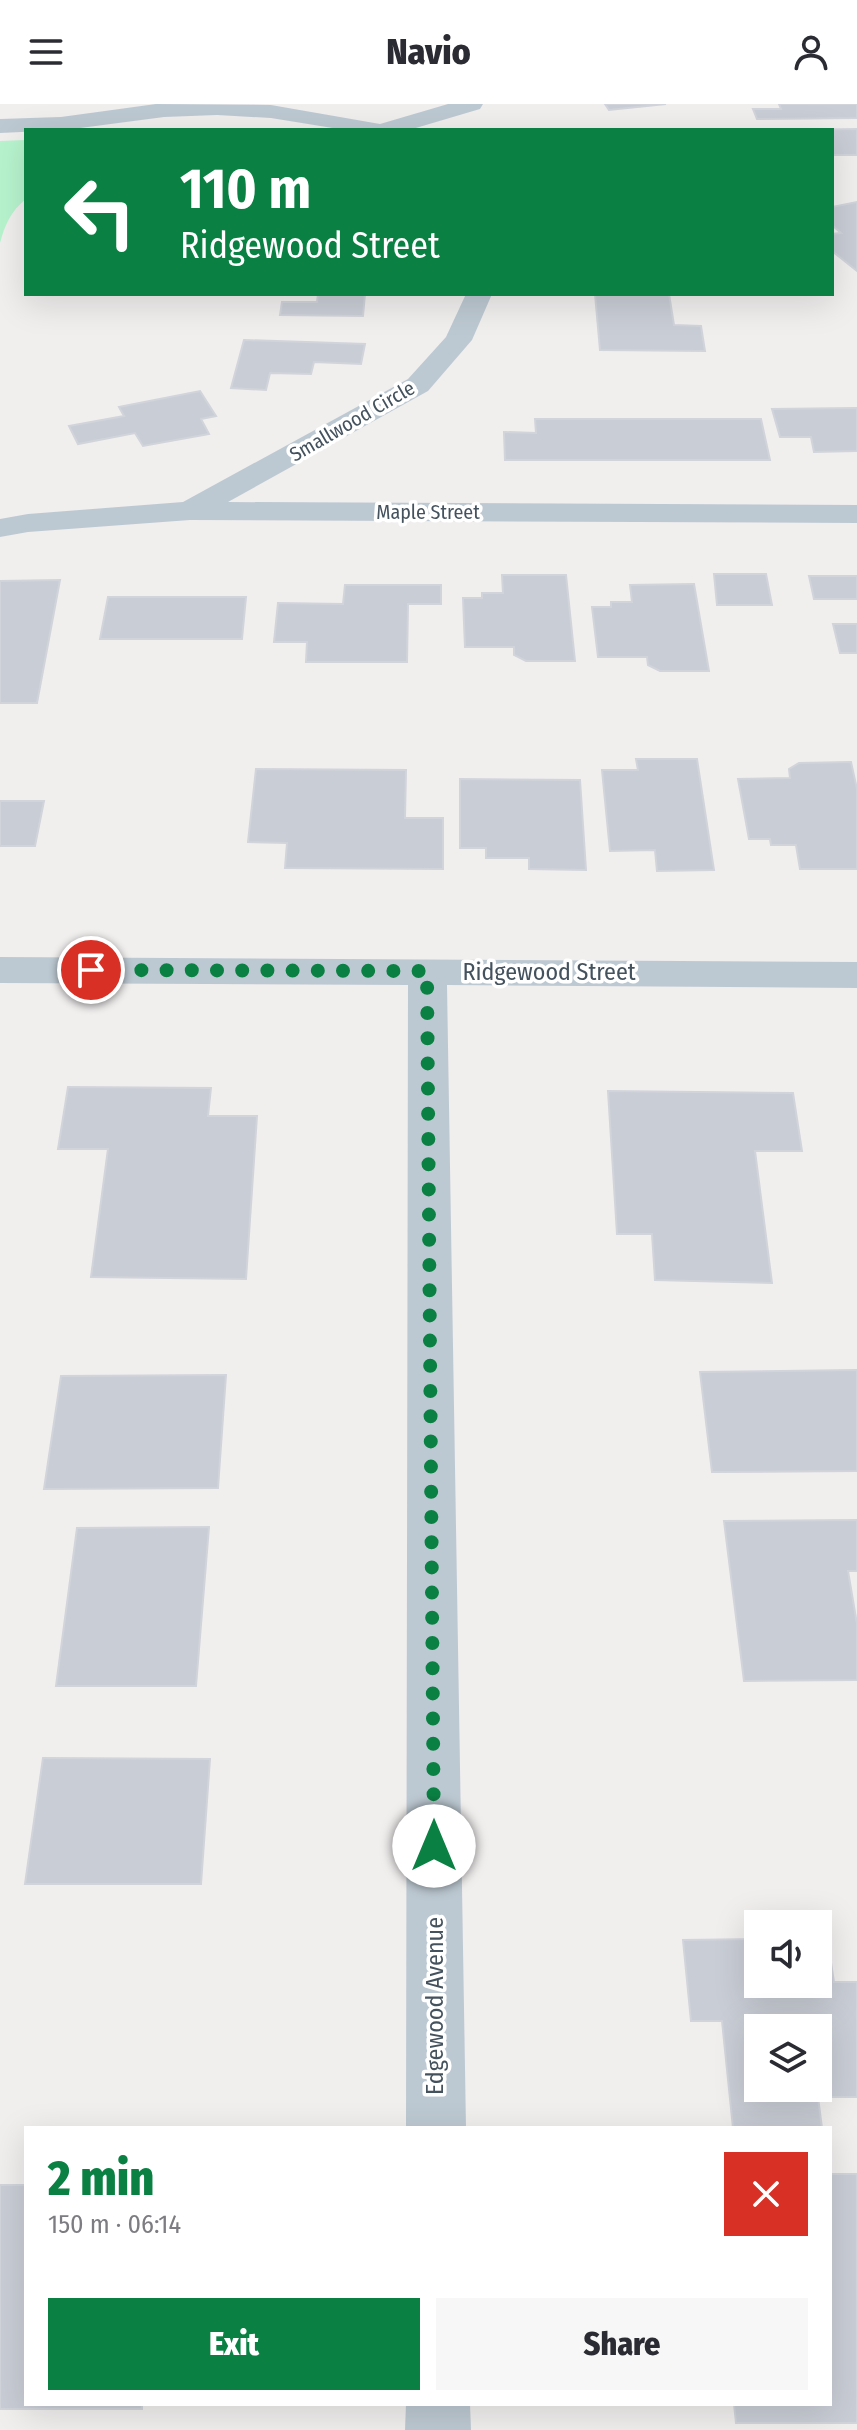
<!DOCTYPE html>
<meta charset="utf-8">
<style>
body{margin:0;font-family:"Fira Sans Condensed",sans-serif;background:#f7f7f7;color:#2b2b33;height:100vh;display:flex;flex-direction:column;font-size:30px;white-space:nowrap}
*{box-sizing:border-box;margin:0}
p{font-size:26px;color:#7c7c81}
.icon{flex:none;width:44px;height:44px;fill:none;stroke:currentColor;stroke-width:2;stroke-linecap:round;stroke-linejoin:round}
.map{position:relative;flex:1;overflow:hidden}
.side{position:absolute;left:24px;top:2022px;width:808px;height:280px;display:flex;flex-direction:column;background:#fff;border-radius:0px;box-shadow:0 8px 32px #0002}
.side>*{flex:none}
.top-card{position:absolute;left:24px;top:24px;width:810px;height:168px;border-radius:0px;box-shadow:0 8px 32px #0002;background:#0b8043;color:#fff;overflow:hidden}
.controls{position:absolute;left:744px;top:1806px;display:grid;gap:16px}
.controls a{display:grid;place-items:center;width:88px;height:88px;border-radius:0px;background:#fff;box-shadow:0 8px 32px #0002;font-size:40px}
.pin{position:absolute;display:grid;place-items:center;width:68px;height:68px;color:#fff;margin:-34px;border:4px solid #fff;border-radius:50%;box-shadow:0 2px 8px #0007}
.me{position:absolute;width:88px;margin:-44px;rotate:0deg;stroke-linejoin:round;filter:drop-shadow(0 0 6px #0008)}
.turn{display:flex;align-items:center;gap:28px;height:168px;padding:0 24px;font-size:36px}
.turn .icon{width:104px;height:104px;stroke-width:2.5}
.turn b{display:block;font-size:56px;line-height:68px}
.round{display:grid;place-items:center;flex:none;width:84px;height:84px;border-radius:0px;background:#f7f7f7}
.overview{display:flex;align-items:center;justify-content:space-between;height:136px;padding:0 24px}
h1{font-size:48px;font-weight:800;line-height:60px;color:#0b8043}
.cta{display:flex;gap:16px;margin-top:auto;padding:16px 24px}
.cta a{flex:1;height:92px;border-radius:0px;background:#0b8043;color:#fff;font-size:32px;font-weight:800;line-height:92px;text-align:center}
.cta a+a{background:#f7f7f7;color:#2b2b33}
header{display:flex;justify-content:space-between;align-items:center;height:104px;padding:0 24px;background:#fff;font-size:36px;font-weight:800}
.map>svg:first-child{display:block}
.green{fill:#b7f4ce}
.building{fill:#c9cdd5;stroke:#d1d4db;stroke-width:2;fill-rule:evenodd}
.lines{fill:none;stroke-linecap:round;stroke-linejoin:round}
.street{fill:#bdc9d2;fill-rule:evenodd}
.route{stroke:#0b8043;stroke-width:14;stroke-dasharray:0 25.2}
.labels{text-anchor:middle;stroke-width:7;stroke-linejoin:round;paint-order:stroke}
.far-street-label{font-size:20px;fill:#44525e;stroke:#fff}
.street-label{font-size:24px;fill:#44525e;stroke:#fff}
</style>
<header><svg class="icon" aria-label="menu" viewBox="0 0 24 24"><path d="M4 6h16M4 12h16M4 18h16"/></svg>Navio<svg class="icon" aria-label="person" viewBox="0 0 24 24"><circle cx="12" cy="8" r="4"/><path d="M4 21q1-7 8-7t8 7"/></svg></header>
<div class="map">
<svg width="857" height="2326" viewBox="0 0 857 2326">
<rect width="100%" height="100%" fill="#f1eeee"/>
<!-- green -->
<path class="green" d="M26,36V95C11,107 5,120 0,139V37Z"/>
<!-- building -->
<path class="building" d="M605,0H666L609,6Z
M779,0H857V14L757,15L753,5H781Z
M857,25V51H832V26H797Z
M857,98V167L832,147V130L841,129L832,121V103Z
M318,190H365L363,212L280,211L282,198H317Z
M595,190H669L674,221L701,222L705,247L600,246Z
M244,236L365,240L361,260L314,258L311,270L270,269L266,286L231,284Z
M200,287L216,312L201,315L209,330L143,342L135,329L78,340L69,322L124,312L119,303Z
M857,304V347L814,348L811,333H780L772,305Z
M535,315H761L770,356H505L504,328L536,329Z
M714,470H766L772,501H717Z
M502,471H566L575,557H526L514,551V543H465L463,494H482V489H503Z
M809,472H857V495H814Z
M60,476L37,599H0V477Z
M694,480L709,567H660L648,561L647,553H598L592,503H611V498H632L630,481Z
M345,481H441V500H408L407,558H306L307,538H274L278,499L343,500Z
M108,493H246L242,535H100Z
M833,520H857V549H840Z
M636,655H697L714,766L657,767L655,746L610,747L602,666H638Z
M851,658L857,685V765H800L796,741H771L770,735H749L738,675L790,674L789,665L799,659Z
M256,665L406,666L405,714H443V765L285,764L287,739L248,738Z
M460,675L580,676L586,766L529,765V754H486V744H460Z
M0,697H44L35,742H0Z
M68,983L211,984L208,1012H257L246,1175L91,1173L108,1045H58Z
M608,987L793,989L802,1047H755L772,1179L655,1176L652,1130H617Z
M857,1266V1367L712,1368L700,1268Z
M226,1271L218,1384L44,1385L61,1272Z
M857,1416V1467H848L857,1520V1576L744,1577L724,1417Z
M209,1423L196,1582H56L77,1424Z
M43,1654L210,1655L201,1780H25Z
M818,1833H827L834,1878H857V1993H818L822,2024H733L722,1917H691L683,1836L758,1835V1880H818ZM758,1924H818V1984H758Z
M830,2070H857V2319H736L734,2300H830Z
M0,2081H26V2300H142V2305H0Z"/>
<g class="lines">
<!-- street -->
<path class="street" d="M156,0L271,1L380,20L448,0H483L480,5L409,26H345L271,14L217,11L164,13L65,26L0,29V15L61,13Z
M466,190H492L472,236L428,287L228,398L857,401V419L190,416L28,428L0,433V415L28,410L183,398L408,275L446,233Z
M0,853L857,858V884L447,881L466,2024H406L408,881L0,879Z
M406,2300H470L471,2326H405Z"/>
</g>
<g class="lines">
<!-- route -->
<path class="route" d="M91,866L427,867L434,1742"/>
</g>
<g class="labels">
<!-- far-street labels -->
<g class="far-street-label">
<text transform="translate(352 317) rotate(-30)" y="7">Smallwood Circle</text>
<text x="428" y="415">Maple Street</text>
</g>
<!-- street labels -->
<g class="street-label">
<text x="549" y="876">Ridgewood Street</text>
<text transform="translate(435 1902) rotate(-90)" y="8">Edgewood Avenue</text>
</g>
</g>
</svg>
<div class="controls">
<a><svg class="icon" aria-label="sound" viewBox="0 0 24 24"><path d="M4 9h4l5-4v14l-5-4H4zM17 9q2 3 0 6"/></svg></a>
<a><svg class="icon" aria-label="layers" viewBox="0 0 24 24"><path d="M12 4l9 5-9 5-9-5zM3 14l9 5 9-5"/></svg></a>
</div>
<div class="pin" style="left:91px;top:866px;background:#d93025"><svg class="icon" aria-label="arrive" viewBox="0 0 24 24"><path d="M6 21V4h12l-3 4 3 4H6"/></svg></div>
<svg class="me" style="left:434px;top:1742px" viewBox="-20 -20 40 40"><circle r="19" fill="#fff"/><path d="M0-13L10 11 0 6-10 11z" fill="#0b8043"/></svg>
<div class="top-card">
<div class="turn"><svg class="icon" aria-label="left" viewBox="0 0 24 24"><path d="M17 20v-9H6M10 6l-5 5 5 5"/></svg><div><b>110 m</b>Ridgewood Street</div></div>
</div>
<section class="side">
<div class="overview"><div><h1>2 min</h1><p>150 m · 06:14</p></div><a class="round" style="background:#d93025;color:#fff"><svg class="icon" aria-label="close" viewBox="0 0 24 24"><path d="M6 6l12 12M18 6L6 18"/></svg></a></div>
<div class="cta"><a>Exit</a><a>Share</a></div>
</section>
</div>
